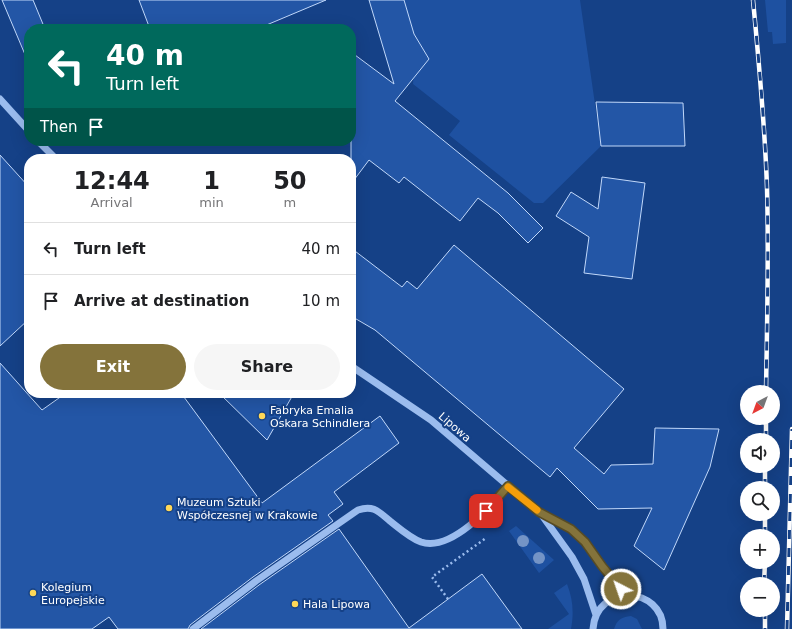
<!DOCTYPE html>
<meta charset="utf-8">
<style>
body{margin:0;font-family:"DejaVu Sans",sans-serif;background:#f6f6f6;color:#202124;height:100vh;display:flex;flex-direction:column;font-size:15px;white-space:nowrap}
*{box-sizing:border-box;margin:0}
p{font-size:13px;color:#757577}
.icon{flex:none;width:22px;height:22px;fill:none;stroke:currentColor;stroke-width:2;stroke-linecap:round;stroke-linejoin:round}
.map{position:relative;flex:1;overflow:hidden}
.side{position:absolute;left:24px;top:154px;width:332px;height:244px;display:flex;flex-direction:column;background:#fff;border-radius:16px;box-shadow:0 4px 16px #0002}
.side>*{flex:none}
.banner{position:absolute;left:24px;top:24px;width:332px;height:122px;border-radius:16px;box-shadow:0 4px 16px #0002;background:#00695c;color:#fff;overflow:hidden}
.needle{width:26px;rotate:221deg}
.fabs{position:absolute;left:740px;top:385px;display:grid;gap:8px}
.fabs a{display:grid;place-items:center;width:40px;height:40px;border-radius:50%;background:#fff;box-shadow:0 4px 16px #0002;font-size:20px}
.pin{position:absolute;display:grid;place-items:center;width:34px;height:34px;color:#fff;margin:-17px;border-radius:8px;box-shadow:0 2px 6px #0006}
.me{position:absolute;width:44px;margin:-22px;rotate:319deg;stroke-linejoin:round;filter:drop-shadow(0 0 3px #0008)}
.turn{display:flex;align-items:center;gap:14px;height:84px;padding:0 16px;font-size:18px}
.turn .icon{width:52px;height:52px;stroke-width:2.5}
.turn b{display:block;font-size:28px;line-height:34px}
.then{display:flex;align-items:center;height:38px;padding:0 16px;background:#0003;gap:8px;font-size:15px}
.eta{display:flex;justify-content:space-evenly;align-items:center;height:68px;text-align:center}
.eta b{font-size:24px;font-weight:800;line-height:28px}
.action{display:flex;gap:8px;margin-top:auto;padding:8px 16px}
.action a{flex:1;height:46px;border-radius:24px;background:#84733b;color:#fff;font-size:16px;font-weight:800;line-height:46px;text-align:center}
.action a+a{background:#f6f6f6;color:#202124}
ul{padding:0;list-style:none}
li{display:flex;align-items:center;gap:12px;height:52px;padding:0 16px;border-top:1px solid #e0e0e0}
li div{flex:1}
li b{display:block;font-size:15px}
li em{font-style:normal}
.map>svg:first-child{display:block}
.green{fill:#1e51a1}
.building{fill:#2356a6;stroke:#c1d8fa}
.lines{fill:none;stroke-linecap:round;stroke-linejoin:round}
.path{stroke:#9bbcee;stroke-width:2.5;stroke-dasharray:2 3;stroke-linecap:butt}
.minor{stroke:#9bbcee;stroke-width:7}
.rail-casing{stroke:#fff;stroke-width:4.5}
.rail{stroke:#154187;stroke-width:3;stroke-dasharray:9;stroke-linecap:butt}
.tree{fill:#7494c6}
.route-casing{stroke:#564b26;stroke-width:10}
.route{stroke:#84733b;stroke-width:7}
.slow{stroke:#f59e0b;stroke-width:7}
.poi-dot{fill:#ffd858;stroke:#154187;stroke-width:1.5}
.labels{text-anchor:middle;stroke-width:4;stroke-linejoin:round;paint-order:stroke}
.poi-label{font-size:11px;fill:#fff;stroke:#154187;text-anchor:start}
.street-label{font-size:11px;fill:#fff;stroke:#154187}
</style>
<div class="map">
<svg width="792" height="629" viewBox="0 0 792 629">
<rect width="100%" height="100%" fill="#154187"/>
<!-- green -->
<path class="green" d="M404,0H580L601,146L543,203H534L449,135L460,121L413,84L416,42Z
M765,0H786V43L773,44L772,32H768Z
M516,526L554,560L539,573L509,531Z
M567,584C573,599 574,613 571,629H548L569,614L554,593Z
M631,616L637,619L642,629H614C617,620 621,617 631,616Z"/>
<!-- building -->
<path class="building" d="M2,0H33L45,29H29V64Z
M139,0H326L257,29H150Z
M369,0H404L414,34L429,59L395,101L508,193L543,228L528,243L498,213L478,198L460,221L404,177L399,183L369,160L351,184V52L394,84Z
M596,102L683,103L685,146H601Z
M0,155L29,187V319L0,346Z
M602,177L645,183L632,279L584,273L589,237L556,216L571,192L598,209Z
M454,245L624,389L574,448L604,474L611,465L653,464L655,428L719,429L710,467L664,570L634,546L652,508L598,509L557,468L550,477L375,330L351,316V248L402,287L407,281L417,289Z
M0,363L42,410L66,393H181L262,503L380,416L399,443L334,492L343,504L328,515L333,521L253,577L190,625L188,629H118L109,617L92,629H0Z
M219,393H294L267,440Z
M339,529L409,628L482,574L522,629H201L259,585Z"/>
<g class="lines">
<!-- path -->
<path class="path" d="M448,599L432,577L486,538"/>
<!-- minor -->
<path class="minor" d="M0,99L29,131
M38,141L56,159
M351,366L431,420L539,512L571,529L585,542L602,566L627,595
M541,514L572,557L584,579L596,615
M193,629L256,581L358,510C373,505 378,511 390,521C399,528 410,538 421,542C451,552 491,507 508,486
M593,629C596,583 663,586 663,629"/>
<defs>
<path id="rail" d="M753,0C759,63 765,125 767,188C769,256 767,324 766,392
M766,440V418
M765,488V466
M765,536V514
M764,584L765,562
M765,610V629
M787,629L792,429"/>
</defs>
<!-- rail casing -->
<use href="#rail" class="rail-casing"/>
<!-- rail -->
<use href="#rail" class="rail"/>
</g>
<!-- trees -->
<g class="tree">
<circle cx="523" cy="541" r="6"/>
<circle cx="539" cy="558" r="6"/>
</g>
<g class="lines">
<defs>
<path id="route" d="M486,511L508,486L539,512L571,529L585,542L602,566L621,589"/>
</defs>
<!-- route casing -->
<use href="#route" class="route-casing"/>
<!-- route -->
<use href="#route" class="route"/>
<!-- slow -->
<path class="slow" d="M508,487L537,510"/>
</g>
<!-- markers -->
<g class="poi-dot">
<circle cx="262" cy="416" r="4"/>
<circle cx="169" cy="508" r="4"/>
<circle cx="33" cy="593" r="4"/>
<circle cx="295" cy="604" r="4"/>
</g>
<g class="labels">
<!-- poi labels -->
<g class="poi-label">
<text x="270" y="414">Fabryka Emalia<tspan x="270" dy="13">Oskara Schindlera</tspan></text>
<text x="177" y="506">Muzeum Sztuki<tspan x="177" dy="13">Współczesnej w Krakowie</tspan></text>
<text x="41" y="591">Kolegium<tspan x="41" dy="13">Europejskie</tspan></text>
<text x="303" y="608">Hala Lipowa</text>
</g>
<!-- street labels -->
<g class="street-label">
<text transform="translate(455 427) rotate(41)" y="4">Lipowa</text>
</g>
</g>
</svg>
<div class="fabs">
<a><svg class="needle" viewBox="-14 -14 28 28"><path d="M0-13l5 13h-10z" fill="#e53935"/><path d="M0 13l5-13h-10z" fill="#757577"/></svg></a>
<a><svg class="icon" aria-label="sound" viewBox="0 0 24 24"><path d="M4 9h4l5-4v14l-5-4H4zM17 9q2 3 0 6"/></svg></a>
<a><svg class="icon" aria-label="search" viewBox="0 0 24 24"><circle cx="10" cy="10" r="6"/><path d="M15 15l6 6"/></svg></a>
<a>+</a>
<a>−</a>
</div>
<div class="pin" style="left:486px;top:511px;background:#d93025"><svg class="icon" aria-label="arrive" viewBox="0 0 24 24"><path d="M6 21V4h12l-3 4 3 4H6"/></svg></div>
<svg class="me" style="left:621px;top:589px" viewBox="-20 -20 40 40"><circle r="17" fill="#84733b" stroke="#fff" stroke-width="3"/><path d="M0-11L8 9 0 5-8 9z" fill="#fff"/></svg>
<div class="banner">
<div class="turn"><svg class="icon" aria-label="left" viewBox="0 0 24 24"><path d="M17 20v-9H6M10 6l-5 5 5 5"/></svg><div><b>40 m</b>Turn left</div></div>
<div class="then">Then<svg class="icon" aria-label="arrive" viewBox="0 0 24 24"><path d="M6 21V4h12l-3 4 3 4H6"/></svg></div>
</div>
<section class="side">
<div class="eta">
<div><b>12:44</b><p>Arrival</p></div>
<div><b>1</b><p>min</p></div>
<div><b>50</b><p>m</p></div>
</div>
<ul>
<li><svg class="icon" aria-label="left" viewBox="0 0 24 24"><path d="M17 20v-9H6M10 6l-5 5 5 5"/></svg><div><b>Turn left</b></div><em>40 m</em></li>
<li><svg class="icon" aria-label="arrive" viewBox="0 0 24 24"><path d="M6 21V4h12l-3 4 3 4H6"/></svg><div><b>Arrive at destination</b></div><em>10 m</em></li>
</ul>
<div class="action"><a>Exit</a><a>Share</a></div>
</section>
</div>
